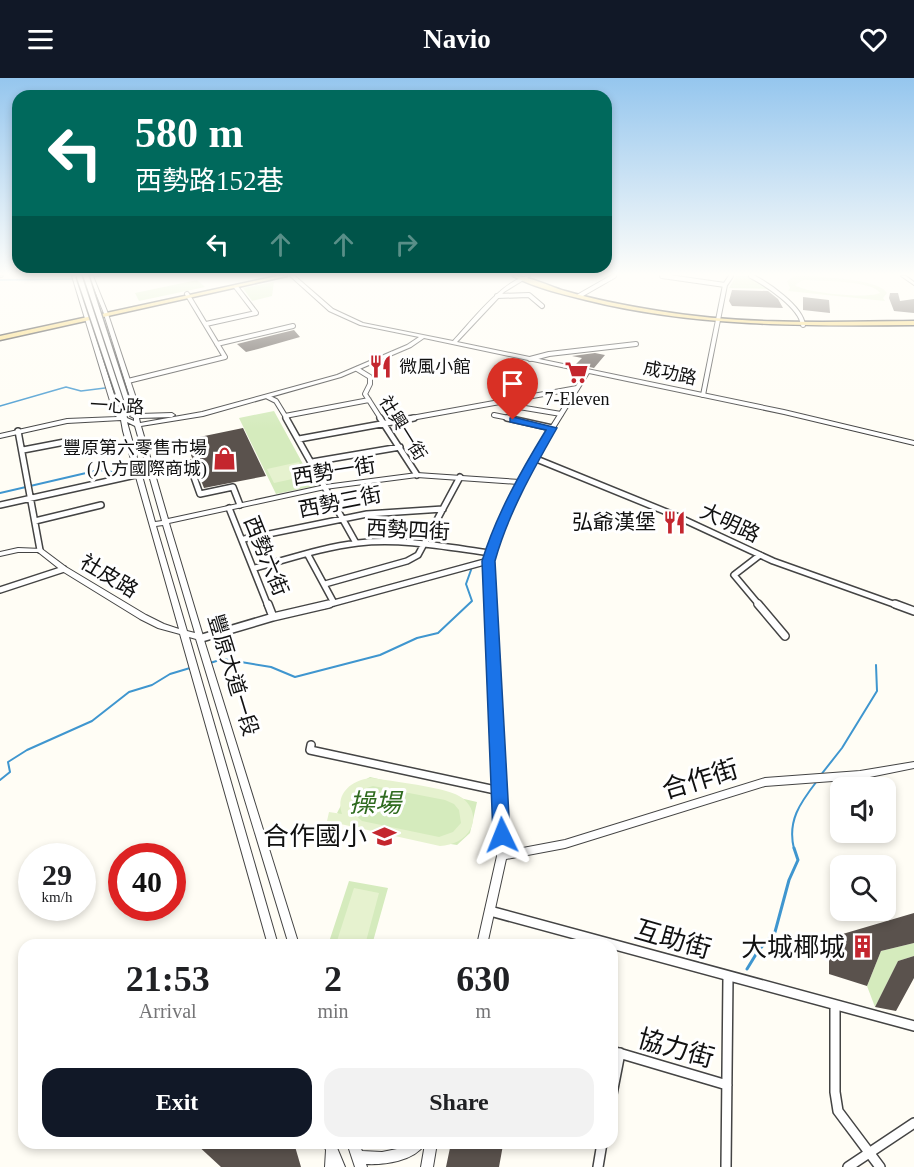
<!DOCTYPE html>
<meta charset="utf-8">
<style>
body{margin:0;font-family:"Times New Roman","Noto Sans TC",serif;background:#f2f2f2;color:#202124;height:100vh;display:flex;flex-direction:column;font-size:22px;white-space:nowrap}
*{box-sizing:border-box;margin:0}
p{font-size:20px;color:#757577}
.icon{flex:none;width:33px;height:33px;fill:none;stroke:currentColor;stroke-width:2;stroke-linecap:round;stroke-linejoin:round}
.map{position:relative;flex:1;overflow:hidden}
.details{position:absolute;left:18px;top:861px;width:600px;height:210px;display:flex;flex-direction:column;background:#fff;border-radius:18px;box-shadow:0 3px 9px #0003}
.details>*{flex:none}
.banner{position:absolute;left:12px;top:12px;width:600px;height:183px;border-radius:18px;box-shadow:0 3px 9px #0003;background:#00695c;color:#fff;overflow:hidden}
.buttons{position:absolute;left:830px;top:699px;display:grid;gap:12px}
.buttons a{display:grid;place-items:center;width:66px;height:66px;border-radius:12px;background:#fff;box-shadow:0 3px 9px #0003;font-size:30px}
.speed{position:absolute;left:18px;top:765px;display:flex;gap:12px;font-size:30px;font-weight:700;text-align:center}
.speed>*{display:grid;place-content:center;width:78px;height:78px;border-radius:50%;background:#fff;box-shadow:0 3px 9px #0003;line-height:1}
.speed small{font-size:15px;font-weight:400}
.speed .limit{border:9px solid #d22;background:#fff;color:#111}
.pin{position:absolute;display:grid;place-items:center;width:51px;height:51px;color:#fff;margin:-62px -26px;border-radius:50% 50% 50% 0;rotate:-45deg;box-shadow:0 0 6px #0007}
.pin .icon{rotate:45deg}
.me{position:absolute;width:66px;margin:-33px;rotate:358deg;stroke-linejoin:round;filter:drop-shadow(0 0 4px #0008)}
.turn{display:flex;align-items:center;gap:21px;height:126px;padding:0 24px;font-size:27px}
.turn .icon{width:78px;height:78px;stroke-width:2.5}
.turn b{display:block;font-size:42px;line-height:51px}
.lanes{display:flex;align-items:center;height:57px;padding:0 24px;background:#0003;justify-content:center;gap:30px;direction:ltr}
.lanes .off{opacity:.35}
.eta{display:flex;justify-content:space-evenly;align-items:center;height:102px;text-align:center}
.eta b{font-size:36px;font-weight:600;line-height:42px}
.button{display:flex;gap:12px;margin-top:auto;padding:12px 24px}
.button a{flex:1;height:69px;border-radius:18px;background:#111827;color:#fff;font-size:24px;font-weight:600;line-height:69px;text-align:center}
.button a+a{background:#f2f2f2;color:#202124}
header{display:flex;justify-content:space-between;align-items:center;height:78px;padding:0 24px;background:#111827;color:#fff;font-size:27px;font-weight:600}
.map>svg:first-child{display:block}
.green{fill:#d5ebbd}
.pitch{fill:#e6f2cf;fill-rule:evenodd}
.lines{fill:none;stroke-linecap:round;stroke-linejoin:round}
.stream-far2{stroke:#3f96cf;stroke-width:1.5}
.stream-far1{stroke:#3f96cf;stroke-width:2}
.stream{stroke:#3f96cf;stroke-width:3}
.building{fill:#5a524d}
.minor-far3-casing{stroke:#444;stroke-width:6}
.minor-far2-casing{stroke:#444;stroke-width:8}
.minor-far1-casing{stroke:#444;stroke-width:10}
.minor-casing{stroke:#444;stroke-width:12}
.tertiary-casing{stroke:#444;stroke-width:2}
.primary-casing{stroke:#222;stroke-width:3}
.minor-far3{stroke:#fff;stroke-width:4}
.minor-far2{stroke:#fff;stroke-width:5}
.minor-far1{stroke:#fff;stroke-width:7}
.minor{stroke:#fff;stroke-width:9}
.tertiary{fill:#fff;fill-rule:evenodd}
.primary{fill:#f9d66b;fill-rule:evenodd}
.tertiary-bridge-casing{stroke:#444;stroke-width:8;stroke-linecap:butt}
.tertiary-bridge{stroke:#fff;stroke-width:5}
.route{fill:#1a73e8;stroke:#114b97;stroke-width:1.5}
.labels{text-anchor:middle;stroke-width:6;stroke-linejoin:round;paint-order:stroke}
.far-poi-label{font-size:18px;fill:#111;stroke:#fff;text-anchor:start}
.far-street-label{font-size:18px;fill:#111;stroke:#fff}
.street-label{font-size:21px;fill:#111;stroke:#fff}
.poi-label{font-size:21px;fill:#111;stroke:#fff;text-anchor:end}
.near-street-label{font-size:26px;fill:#111;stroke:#fff}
.near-park-label{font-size:26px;font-style:italic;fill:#2f6b1f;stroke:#fff}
.near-poi-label{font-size:26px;fill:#111;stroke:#fff;text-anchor:end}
</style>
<header><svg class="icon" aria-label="menu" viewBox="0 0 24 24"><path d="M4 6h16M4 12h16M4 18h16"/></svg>Navio<svg class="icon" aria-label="heart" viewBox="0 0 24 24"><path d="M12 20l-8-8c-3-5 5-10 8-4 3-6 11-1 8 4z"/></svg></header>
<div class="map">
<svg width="914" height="1089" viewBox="0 0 914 1089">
<rect width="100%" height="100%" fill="#fffdf5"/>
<!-- green -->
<path class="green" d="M736,198H748L770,211L729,210Z
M197,202L205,209L139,223L135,215Z
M274,204L272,218L252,223L243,210Z
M274,333L315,408L276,416L239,340Z
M370,699L477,724L470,755L457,767C426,762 361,754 337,735L350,710Z
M349,803L388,810L372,867H328Z
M914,865V878L898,883L875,929L867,908L881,873Z"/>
<!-- pitch -->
<path class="pitch" d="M794,198C812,198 879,200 887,215L883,220L885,223L788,213L790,210L787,203ZM803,202C819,203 872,202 880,215C869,221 804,215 795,207Z
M299,384L306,398L274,405L267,391Z
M371,700C391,703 444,709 459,718C470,724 477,737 471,750C465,762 453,767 440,768L327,743L329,734L342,736C335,716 351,702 371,700ZM373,708L445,722L454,726L459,732L461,745L453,754L439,759L362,743L352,734V722L360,712Z
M354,810L379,815L365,867L336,866Z"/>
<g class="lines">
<!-- stream-far2 -->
<path class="stream-far2" d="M91,199L100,198
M0,202L73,201
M0,328L66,309L81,313L105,310"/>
<!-- stream-far1 -->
<path class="stream-far1" d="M0,415L99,392L119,395
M210,585L223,581L271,589L295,599L380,577L417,560L438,555L472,523L466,506L471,492
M820,698L842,670L877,613L876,587
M0,702L10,694L8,684L27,672L92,643L129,614L152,607L170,596L190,590
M794,771C787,743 800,725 817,703"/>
<!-- stream -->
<path class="stream" d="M747,891L758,873L775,854L789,802L798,782L794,770"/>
</g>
<!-- building -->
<path class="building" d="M732,212L768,213L778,221L783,230L732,228L729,223Z
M890,215H898L900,223L914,221V235L894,233L889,220Z
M803,219L829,222L830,235L803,232Z
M294,252L300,259L258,271L246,274L237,266Z
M595,275L605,277L594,290L576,286L582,280L572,278Z
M243,350L266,398L204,410L185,362Z
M914,835V865L881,873L867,908L829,896V860Z
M914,878V900L896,933L875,929L898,883Z
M195,1065H294L301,1089H221Z
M451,1065L503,1067L499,1089H446Z"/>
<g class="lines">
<defs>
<path id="minor-far3" d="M662,198L725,207
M751,198C767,206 801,229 803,247
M497,218L529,217L542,228
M579,218L614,198
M206,246L256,235L236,209
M217,266L293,248
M530,281L549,276L636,266
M357,291L370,299V306L365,316L381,341
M128,303L225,279L187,216
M703,317L725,207L731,198
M268,319L276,323L287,341
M519,329L561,336
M494,337L514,341
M285,338L369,322
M406,341L577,310"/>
<path id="minor-far2" d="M286,340L356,465
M380,340L417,397
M507,340L552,350
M18,353L40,472
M299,361L414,340
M23,372L70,363
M534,380L674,437L773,483L899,528
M312,384L400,369
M189,385L200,416L233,409L240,427
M0,427L140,396
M229,430L268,528
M35,443L101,427
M244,461L367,436L443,431
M308,477L334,525
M255,490C289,481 323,469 358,465C402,460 446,469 490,475
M325,506L407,483L418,477L460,399
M0,512L64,491
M323,528L488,483
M760,528L734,497L760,477"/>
<path id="minor-far1" d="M268,526L273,539
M758,526L785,558
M895,526L914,533
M202,560L273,539L329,526
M311,667L310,672L500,713"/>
<path id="minor" d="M490,833L914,948
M835,928V1014L838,1033L880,1089
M612,973L727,1007
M612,1016L620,975
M598,1089L602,1065
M726,1089L728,899
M848,1089L914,1045"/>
<path id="tertiary" d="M0,198H3L1,199Z
M72,198H76L120,335L118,324L121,322L124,324L127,340L134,343V340L130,338L133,336L134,332L103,233L89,198H93L107,233L140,332L139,336L172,335L175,337L172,339L139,340L140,345L202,334L337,297L407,267L419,259L360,247L329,233L290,198H295L333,231L363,245L453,263C469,246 506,198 530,198L504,214L457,264L784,332L914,363V367L784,336L589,295L534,384L525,403L526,404L524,406L498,461L491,483L507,773L565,762L765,700L860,693L914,684V690L860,701L765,708L565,770L506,781L487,867H477L497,778L485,483L492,461L518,406L417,399L325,411L169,445L203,558L206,560L204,562L299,867H289L196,561L189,559L278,867H268L180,556L158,550L140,541L62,493L38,474H18L0,478V474L18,470L42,471L66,489L146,537L164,546L179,551L123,353L121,342L67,345L0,360V356L67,341L117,339L114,336ZM424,260L585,294L528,384L520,402L417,395L325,407L168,441L141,348L203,338L341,299L411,269ZM127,344L135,348L162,443L155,444ZM163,447L195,555L187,553L156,448Z
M901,198H906L914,204V207Z
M323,1065H335L345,1089H325L326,1072Z
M347,1065H359L362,1073L382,1074L397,1071L408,1065H437L433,1089H421L425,1066C414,1083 385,1087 366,1086L367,1089H355Z"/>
<path id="primary" d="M277,198H287L0,262V258Z
M513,198C530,198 548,208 565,213C596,222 627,228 659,233C743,247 829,244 914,243V247C804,248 694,249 586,222C562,216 535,210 513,198Z"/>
</defs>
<!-- minor-far3 casing -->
<use href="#minor-far3" class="minor-far3-casing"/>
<!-- minor-far2 casing -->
<use href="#minor-far2" class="minor-far2-casing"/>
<!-- minor-far1 casing -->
<use href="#minor-far1" class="minor-far1-casing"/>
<!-- minor casing -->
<use href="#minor" class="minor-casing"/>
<!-- tertiary casing -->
<use href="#tertiary" class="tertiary-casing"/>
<!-- primary casing -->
<use href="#primary" class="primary-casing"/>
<!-- minor-far3 -->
<use href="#minor-far3" class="minor-far3"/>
<!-- minor-far2 -->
<use href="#minor-far2" class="minor-far2"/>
<!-- minor-far1 -->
<use href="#minor-far1" class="minor-far1"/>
<!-- minor -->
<use href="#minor" class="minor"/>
<!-- tertiary -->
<use href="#tertiary" class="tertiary"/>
<!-- primary -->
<use href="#primary" class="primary"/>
<defs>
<path id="tertiary-bridge" d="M79,198L121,324
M86,198L127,323"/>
</defs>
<!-- tertiary-bridge casing -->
<use href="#tertiary-bridge" class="tertiary-bridge-casing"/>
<!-- tertiary-bridge -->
<use href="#tertiary-bridge" class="tertiary-bridge"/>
</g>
<!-- sky -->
<linearGradient id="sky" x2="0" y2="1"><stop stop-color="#95c6ee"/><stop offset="0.56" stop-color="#fffefa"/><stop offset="1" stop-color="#fffefa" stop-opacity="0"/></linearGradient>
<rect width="914" height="351" fill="url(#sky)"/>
<!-- route -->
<path class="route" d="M513,339L557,350C533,392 508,436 495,483L510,757L508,762L502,764L496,762L493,757L482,483C496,437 521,393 546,352L510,344V340Z"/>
<!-- icons -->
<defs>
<symbol id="restaurant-bare" viewBox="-9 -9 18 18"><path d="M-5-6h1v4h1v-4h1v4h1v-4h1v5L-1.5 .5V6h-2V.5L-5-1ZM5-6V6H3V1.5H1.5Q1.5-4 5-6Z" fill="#c4262e" stroke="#fff" stroke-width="2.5" paint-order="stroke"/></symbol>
<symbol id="supermarket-bare" viewBox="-9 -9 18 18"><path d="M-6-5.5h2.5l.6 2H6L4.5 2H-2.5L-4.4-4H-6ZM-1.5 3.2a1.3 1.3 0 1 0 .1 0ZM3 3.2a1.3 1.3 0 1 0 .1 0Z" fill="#c4262e" stroke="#fff" stroke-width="2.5" paint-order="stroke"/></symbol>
<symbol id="shop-bare" viewBox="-9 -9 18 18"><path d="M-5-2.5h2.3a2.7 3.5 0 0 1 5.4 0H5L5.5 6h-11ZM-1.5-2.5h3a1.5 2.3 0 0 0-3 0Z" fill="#c4262e" stroke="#fff" stroke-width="2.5" paint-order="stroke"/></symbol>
<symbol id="school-bare" viewBox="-9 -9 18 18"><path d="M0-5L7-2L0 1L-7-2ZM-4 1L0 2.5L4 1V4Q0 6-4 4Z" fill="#c4262e" stroke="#fff" stroke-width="2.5" paint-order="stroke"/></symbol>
<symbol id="building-bare" viewBox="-9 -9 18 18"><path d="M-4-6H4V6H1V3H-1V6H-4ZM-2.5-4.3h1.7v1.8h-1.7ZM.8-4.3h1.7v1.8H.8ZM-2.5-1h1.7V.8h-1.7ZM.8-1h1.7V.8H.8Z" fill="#c4262e" stroke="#fff" stroke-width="2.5" paint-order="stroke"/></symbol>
</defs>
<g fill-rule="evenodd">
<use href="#restaurant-bare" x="364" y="272" width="33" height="33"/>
<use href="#supermarket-bare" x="560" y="278" width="33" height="33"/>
<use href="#shop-bare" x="208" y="364" width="33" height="33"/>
<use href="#restaurant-bare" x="658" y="428" width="33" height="33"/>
<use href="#school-bare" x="368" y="742" width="33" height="33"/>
<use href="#building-bare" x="846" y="852" width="33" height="33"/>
</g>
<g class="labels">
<!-- far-poi labels -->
<g class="far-poi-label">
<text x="399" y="295">微風小館</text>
<text x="577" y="327" text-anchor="middle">7-Eleven</text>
<text x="207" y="376" text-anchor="end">豐原第六零售市場<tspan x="207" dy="21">(八方國際商城)</tspan></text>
</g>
<!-- far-street labels -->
<g class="far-street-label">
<text transform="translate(670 295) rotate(12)" y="6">成功路</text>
<text transform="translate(117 328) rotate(3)" y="6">一心路</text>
<text transform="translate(403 350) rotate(58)" y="6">社興一街</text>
</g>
<!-- street labels -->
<g class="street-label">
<text transform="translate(334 393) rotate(-9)" y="7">西勢一街</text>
<text transform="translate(340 424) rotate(-11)" y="7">西勢三街</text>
<text transform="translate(730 445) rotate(25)" y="7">大明路</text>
<text transform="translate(408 452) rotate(3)" y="7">西勢四街</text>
<text transform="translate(266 478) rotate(68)" y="7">西勢六街</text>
<text transform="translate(109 498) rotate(31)" y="7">社皮路</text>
<text transform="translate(233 597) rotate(73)" y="7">豐原大道一段</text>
</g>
<!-- poi labels -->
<g class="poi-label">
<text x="656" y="451">弘爺漢堡</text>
</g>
<!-- near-street labels -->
<g class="near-street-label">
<text transform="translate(700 701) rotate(-17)" y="9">合作街</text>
<text transform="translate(673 861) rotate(16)" y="9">互助街</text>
<text transform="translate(676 970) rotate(16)" y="9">協力街</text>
</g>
<!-- near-park labels -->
<g class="near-park-label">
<text x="375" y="734">操場</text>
</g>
<!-- near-poi labels -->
<g class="near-poi-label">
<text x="367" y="767">合作國小</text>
<text x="845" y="878">大城椰城</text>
</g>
</g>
</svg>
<div class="buttons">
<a><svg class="icon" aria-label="sound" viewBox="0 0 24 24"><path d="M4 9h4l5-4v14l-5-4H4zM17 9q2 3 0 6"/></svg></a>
<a><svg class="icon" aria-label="search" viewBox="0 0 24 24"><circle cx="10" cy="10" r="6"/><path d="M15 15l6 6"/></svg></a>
</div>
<div class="speed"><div>29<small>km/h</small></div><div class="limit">40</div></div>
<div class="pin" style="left:513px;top:342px;background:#d93025"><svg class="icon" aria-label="arrive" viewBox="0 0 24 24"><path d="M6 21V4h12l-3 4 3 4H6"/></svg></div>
<svg class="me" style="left:502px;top:757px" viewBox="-20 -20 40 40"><path d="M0-17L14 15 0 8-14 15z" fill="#1a73e8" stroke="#fff" stroke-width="4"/></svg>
<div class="banner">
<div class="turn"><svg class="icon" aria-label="left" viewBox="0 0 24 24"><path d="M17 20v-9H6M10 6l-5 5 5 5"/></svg><div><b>580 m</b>西勢路152巷</div></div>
<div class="lanes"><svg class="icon" aria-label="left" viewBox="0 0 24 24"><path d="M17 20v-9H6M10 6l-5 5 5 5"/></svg><svg class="icon off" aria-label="ahead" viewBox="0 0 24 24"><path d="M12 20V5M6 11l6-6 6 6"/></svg><svg class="icon off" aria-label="ahead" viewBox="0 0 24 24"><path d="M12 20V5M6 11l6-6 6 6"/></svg><svg class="icon off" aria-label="right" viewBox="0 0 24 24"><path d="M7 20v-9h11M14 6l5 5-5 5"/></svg></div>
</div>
<section class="details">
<div class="eta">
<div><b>21:53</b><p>Arrival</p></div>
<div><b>2</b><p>min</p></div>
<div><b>630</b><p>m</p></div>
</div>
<div class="button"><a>Exit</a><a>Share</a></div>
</section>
</div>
